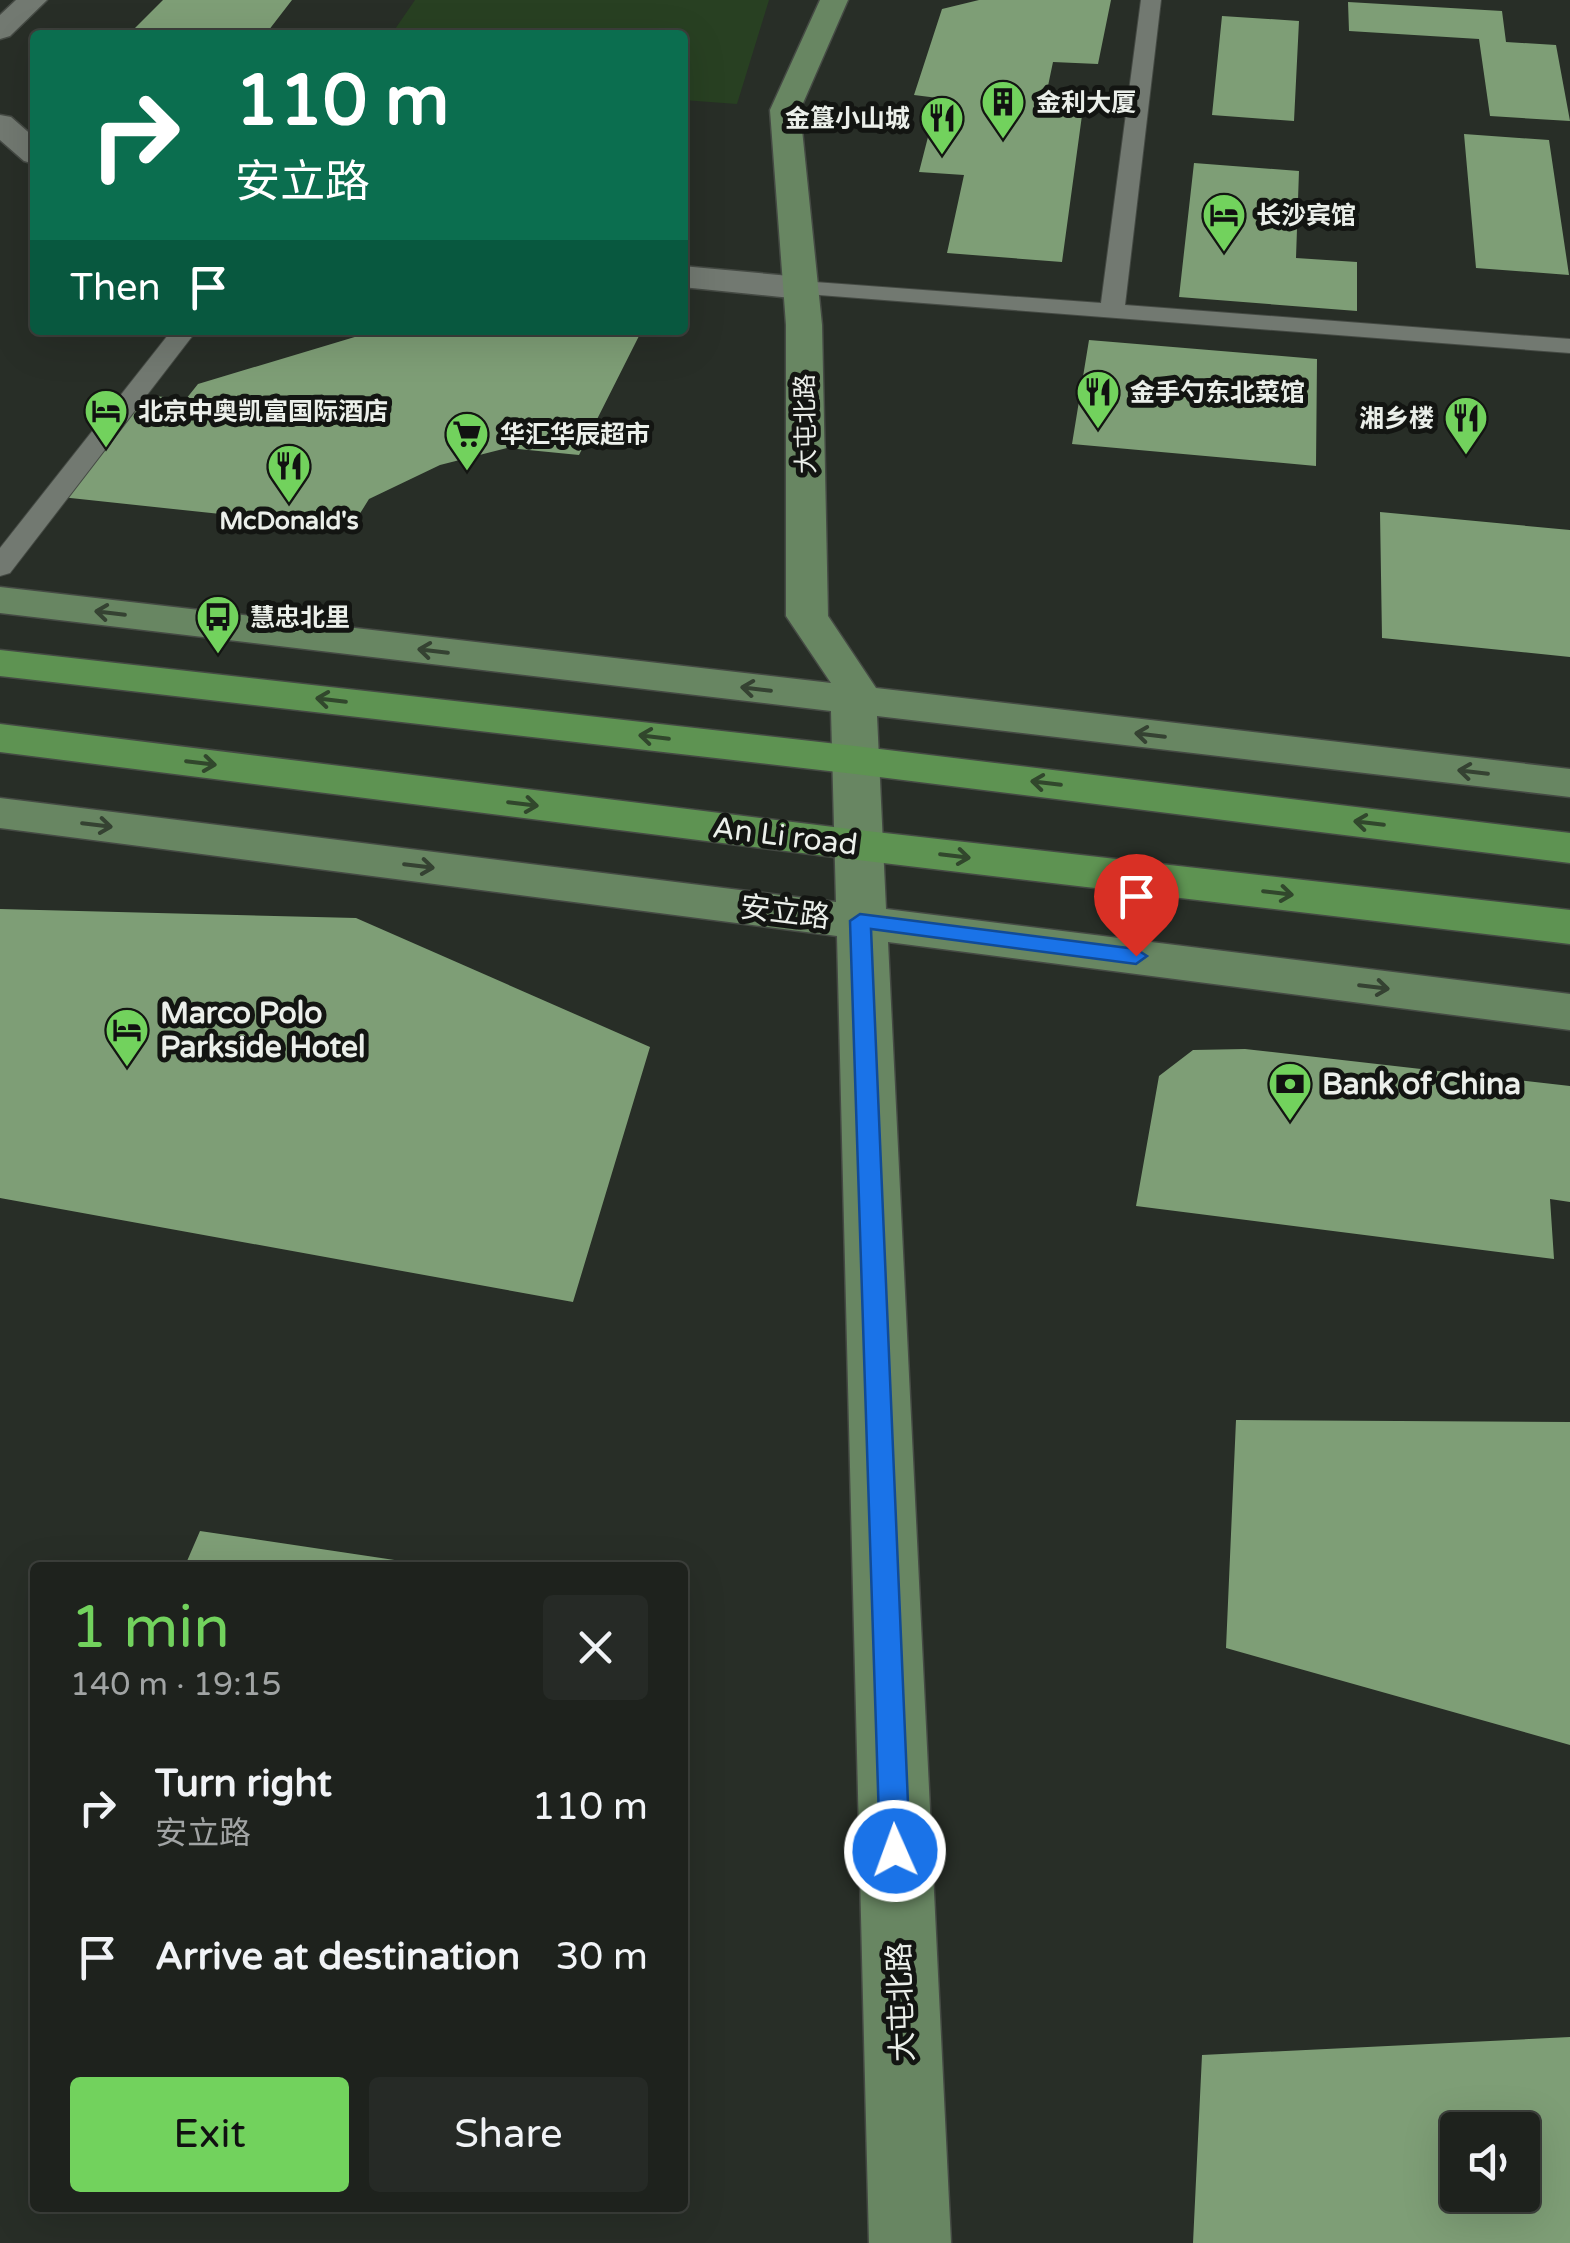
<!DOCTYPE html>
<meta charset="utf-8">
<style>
body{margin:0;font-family:"Varela Round","Noto Sans SC",sans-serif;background:#262a26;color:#f1f3f6;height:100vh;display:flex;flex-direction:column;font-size:38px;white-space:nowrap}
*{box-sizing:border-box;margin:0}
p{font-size:32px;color:#a1a4a4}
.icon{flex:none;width:55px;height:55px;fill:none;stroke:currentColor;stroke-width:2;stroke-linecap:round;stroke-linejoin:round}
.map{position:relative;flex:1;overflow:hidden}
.panel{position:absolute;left:30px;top:1562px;width:658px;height:650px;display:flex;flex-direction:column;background:#1e221d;border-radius:10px;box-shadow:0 10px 40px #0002,0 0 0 2px #3c3f3b}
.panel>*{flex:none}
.banner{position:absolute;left:30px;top:30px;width:658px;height:305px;border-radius:10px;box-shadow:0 10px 40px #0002,0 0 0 2px #3c3f3b;background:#0b6e4f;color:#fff;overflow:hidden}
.buttons{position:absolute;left:1440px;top:2112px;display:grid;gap:20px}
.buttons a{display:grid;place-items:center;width:100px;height:100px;border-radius:10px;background:#1e221d;box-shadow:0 10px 40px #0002,0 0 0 2px #3c3f3b;font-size:50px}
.pin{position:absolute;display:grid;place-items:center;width:85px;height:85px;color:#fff;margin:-102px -42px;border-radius:50% 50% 50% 0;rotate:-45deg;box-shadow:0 0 10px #0007}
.pin .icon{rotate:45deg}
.me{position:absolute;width:110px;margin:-55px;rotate:358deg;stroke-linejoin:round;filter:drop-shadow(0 0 8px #0008)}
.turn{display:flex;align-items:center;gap:35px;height:210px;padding:0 40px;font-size:45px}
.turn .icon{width:130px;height:130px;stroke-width:2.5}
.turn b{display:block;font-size:70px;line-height:85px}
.then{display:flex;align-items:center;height:95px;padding:0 40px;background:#0003;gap:20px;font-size:38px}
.round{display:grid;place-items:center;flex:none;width:105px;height:105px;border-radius:10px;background:#262a26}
.headline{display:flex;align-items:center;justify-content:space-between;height:170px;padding:0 40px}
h1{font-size:60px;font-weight:600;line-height:75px;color:#72d25d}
.button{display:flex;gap:20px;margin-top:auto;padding:20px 40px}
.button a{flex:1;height:115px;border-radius:10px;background:#72d25d;color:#111;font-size:40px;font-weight:600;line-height:115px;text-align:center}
.button a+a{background:#262a26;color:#f1f3f6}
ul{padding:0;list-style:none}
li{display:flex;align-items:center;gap:30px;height:150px;padding:0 40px}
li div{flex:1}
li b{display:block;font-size:38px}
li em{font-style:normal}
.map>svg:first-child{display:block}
.green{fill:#284022}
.building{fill:#7e9e76;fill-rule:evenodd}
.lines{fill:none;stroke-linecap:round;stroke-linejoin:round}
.lane-casing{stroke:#454a44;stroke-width:2}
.street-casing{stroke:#454a44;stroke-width:3}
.secondary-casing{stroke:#454a44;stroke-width:3}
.primary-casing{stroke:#454a44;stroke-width:3}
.lane{fill:#727971;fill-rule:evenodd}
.street{fill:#727971;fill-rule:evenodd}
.secondary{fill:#688662;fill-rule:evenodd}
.primary{fill:#5e9352;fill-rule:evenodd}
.oneway{stroke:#354232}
.oneway2{stroke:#31472c}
.route{fill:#1a73e8;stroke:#114b97;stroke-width:2.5}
.labels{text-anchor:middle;stroke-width:10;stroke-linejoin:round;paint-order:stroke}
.far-poi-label{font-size:25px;font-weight:bold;fill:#ebefea;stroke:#131512;text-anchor:start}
.far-street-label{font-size:25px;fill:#ebefea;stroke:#131512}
.street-label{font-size:30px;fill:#ebefea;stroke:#131512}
.poi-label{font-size:30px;font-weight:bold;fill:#ebefea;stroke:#131512;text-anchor:start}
</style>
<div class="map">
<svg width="1570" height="2243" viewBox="0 0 1570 2243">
<rect width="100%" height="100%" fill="#282e27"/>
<!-- green -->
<path class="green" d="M415,0H769L737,104L683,100L682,35H391Z"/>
<!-- building -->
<path class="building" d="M163,0H292L265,35H128Z
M979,0H1111L1098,64L1053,62L1044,105L1083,108L1062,262L947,253L964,175L919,172L938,98L914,95L942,9Z
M1348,2L1502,11L1506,42L1556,45L1570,121L1490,116L1479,39L1349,31Z
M1222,16L1299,21L1294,121L1212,115Z
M1464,134L1549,140L1569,275L1476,268Z
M1194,163L1299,171L1296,258L1357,262V311L1179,297Z
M378,330H642L579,455L507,448L440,465L369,499L351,528L61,497L143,395L186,399L198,384Z
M1089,340L1317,359L1316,466L1072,444Z
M1380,512L1570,530V657L1382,638Z
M0,909L356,918L650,1047L573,1302L0,1198Z
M1245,1049L1570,1086V1202L1550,1199L1554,1259L1136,1206L1159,1076L1193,1050Z
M1236,1420L1570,1422V1745L1226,1648Z
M200,1531L428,1565V1568H184Z
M1570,2037V2243H1193L1202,2055ZM1458,2130H1522V2195H1458Z"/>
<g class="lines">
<defs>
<path id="lane" d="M1141,0H1161L1125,305L1570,339V353L793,293L789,288L793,283L801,281L1101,303Z
M172,330H197L10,573L0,576V548Z"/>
<path id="street" d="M16,0H47L10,36L0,39V15Z
M0,115L11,117L35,138V164L24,161L0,140Z
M682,266L801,277L813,281L819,288L813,295L801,299L682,287Z"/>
<path id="secondary" d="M820,0H848L800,110L822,325L828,616L876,688L1570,769V797L877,716L886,909L1570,994V1030L888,942L951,2243H869L837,936L0,828V798L836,902L831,711L0,613V587L831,683L786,616V325L770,110Z"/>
<path id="primary" d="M0,650L855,746L1570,833V863L855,774L0,676Z
M0,724L858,830L1570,910V944L858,860L0,752Z"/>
</defs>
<!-- lane casing -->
<use href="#lane" class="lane-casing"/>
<!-- street casing -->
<use href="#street" class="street-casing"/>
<!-- secondary casing -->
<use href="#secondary" class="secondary-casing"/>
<!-- primary casing -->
<use href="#primary" class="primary-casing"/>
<!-- lane -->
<use href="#lane" class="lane"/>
<!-- street -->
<use href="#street" class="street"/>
<!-- secondary -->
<use href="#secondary" class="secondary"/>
<!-- primary -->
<use href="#primary" class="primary"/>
</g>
<!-- one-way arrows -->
<defs><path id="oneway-shaft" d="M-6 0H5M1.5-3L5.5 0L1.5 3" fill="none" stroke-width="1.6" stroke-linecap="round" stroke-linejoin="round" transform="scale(2.5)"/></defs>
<g class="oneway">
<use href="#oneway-shaft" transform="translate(110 613) rotate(-173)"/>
<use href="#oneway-shaft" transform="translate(433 651) rotate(-173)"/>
<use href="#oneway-shaft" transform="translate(756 689) rotate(-173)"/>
<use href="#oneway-shaft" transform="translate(1150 735) rotate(-173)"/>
<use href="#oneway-shaft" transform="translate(1473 772) rotate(-173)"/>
<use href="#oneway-shaft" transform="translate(97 825) rotate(7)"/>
<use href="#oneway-shaft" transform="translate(419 866) rotate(7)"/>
<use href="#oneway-shaft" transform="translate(1374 987) rotate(7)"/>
</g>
<g class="oneway2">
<use href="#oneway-shaft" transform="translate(331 700) rotate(-173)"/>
<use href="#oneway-shaft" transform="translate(654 737) rotate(-173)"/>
<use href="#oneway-shaft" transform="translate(201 763) rotate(7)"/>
<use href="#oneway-shaft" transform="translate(1046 783) rotate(-173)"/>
<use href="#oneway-shaft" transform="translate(523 804) rotate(7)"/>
<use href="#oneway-shaft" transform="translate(1369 823) rotate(-173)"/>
<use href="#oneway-shaft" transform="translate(955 856) rotate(7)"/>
<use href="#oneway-shaft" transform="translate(1278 893) rotate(7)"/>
</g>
<!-- route -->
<path class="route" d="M860,914L1136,949L1147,956L1136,964L871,929L910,1851L906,1861L895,1865L885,1861L880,1851L850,921Z"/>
<!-- icons -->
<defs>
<symbol id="building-pin" viewBox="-11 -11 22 30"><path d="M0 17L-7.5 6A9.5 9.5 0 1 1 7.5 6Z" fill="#72d25d" stroke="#131512"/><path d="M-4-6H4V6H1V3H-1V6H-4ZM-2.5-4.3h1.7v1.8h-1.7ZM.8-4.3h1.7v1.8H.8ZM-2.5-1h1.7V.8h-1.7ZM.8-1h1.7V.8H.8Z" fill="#111"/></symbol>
<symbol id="restaurant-pin" viewBox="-11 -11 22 30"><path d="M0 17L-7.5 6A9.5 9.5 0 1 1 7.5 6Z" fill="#72d25d" stroke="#131512"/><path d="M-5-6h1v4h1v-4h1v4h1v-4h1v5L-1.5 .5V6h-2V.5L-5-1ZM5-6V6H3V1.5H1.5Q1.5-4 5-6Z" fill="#111"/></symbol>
<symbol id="hotel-pin" viewBox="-11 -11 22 30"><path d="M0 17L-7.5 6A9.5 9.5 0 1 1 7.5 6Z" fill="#72d25d" stroke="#131512"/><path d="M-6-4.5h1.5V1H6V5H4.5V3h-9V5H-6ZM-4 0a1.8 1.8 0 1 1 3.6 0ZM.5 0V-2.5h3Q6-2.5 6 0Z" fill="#111"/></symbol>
<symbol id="supermarket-pin" viewBox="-11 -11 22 30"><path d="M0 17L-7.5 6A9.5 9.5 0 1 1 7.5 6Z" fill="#72d25d" stroke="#131512"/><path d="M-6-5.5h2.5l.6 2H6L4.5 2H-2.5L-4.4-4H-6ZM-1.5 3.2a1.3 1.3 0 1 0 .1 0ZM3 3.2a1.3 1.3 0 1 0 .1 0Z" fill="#111"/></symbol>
<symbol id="bus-pin" viewBox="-11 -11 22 30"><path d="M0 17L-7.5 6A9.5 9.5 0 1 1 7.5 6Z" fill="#72d25d" stroke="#131512"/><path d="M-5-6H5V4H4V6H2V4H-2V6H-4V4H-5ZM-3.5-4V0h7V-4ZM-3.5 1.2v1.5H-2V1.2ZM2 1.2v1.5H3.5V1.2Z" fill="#111"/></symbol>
<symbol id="bank-pin" viewBox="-11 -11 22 30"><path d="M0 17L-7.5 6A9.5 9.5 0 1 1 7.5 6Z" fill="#72d25d" stroke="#131512"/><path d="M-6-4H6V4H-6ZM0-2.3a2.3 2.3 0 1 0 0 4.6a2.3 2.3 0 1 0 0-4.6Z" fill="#111"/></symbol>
</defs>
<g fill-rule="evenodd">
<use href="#building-pin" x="978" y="77" width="50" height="68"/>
<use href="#restaurant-pin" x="917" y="93" width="50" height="68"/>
<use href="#hotel-pin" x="1199" y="190" width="50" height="68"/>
<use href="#restaurant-pin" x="1073" y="367" width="50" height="68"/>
<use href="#hotel-pin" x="81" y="386" width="50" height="68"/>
<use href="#restaurant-pin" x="1441" y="393" width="50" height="68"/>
<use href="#supermarket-pin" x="442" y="409" width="50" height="68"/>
<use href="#restaurant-pin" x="264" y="441" width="50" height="68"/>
<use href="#bus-pin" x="193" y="592" width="50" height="68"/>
<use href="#hotel-pin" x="102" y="1005" width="50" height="68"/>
<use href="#bank-pin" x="1265" y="1059" width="50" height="68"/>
</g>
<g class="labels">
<!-- far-poi labels -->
<g class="far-poi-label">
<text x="1036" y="111">金利大厦</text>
<text x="910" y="127" text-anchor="end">金簋小山城</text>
<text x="1256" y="224">长沙宾馆</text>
<text x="1130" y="401">金手勺东北菜馆</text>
<text x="138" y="420">北京中奥凯富国际酒店</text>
<text x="1434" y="427" text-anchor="end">湘乡楼</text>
<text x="500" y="443">华汇华辰超市</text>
<text x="289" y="529" text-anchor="middle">McDonald's</text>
<text x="250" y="626">慧忠北里</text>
</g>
<!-- far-street labels -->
<g class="far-street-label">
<text transform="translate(805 424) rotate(-91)" y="9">大屯北路</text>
</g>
<!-- street labels -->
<g class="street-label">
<text transform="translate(785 836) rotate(7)" y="10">An Li road</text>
<text transform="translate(785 912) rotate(7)" y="10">安立路</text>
<text transform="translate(901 2002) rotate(-92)" y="10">大屯北路</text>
</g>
<!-- poi labels -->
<g class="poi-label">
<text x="160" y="1023">Marco Polo<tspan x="160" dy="34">Parkside Hotel</tspan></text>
<text x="1322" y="1094">Bank of China</text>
</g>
</g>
</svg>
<div class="buttons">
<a><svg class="icon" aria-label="sound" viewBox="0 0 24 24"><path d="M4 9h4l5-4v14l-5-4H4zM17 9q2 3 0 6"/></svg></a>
</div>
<div class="pin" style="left:1136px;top:956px;background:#d93025"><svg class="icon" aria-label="arrive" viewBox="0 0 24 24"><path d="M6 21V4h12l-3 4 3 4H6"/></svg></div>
<svg class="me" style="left:895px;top:1851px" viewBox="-20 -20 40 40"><circle r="17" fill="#1a73e8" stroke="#fff" stroke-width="3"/><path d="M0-11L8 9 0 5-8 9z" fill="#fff"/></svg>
<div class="banner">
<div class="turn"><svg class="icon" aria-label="right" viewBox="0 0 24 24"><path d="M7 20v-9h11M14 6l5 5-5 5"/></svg><div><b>110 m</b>安立路</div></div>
<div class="then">Then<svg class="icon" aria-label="arrive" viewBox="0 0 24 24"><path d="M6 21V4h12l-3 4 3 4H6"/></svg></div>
</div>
<section class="panel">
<div class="headline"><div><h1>1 min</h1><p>140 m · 19:15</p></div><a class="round"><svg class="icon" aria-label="close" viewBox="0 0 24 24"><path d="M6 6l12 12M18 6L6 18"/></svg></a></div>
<ul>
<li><svg class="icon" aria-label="right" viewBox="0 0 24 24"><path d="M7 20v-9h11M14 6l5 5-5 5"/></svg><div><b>Turn right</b><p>安立路</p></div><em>110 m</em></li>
<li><svg class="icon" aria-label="arrive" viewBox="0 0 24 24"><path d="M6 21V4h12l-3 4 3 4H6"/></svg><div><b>Arrive at destination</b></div><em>30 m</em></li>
</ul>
<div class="button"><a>Exit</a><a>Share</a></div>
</section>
</div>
